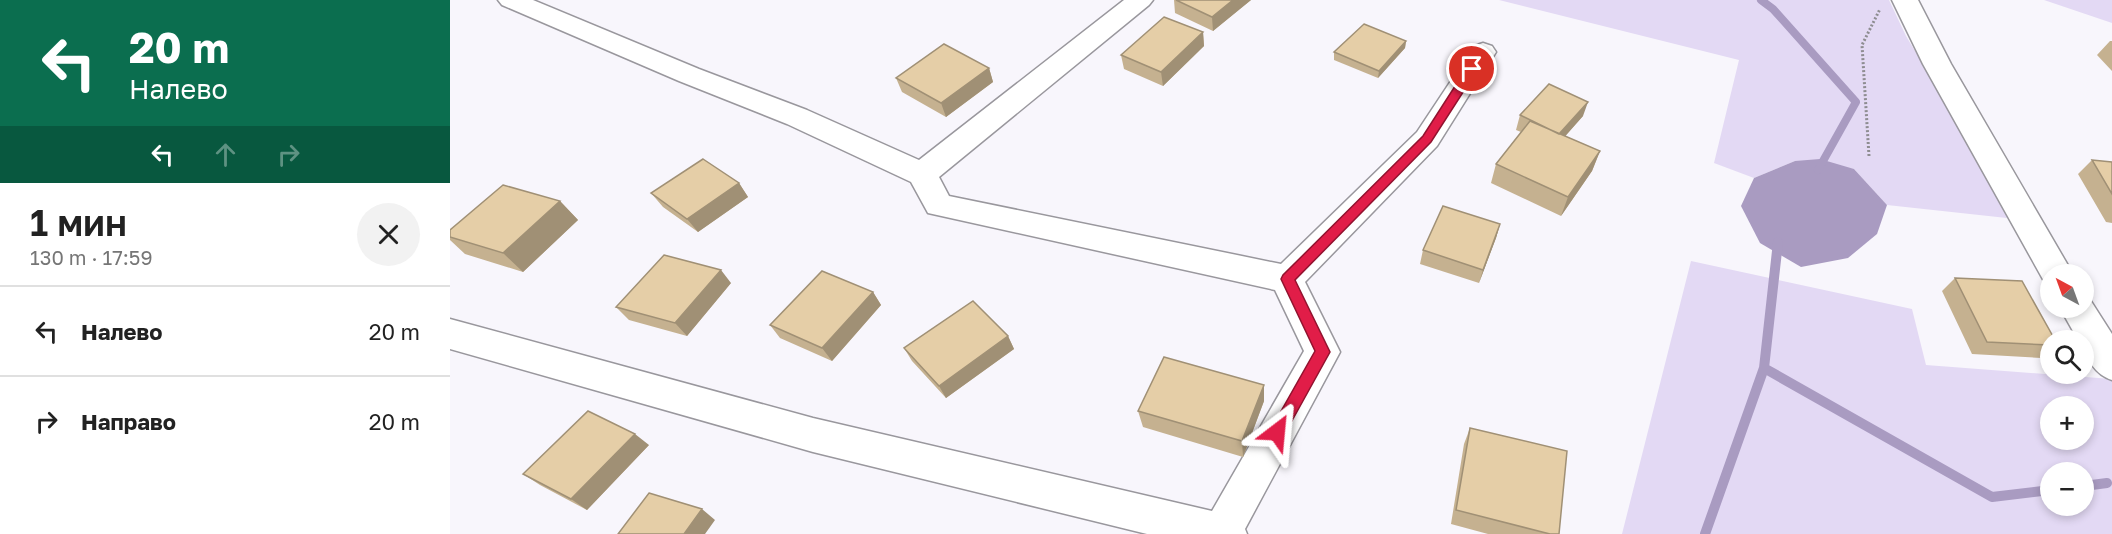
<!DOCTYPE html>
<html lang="ru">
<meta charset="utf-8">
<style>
body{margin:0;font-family:"Golos Text",sans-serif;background:#f2f2f2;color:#222;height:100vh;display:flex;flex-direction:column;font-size:22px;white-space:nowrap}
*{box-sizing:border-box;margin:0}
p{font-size:20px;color:#767676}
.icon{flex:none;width:33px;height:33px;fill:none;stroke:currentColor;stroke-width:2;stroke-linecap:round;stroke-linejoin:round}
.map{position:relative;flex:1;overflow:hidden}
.sheet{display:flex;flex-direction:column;background:#fff;width:450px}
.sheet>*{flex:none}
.guide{background:#0b6e4f;color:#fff;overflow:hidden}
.needle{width:39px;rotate:319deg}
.tools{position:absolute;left:1590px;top:264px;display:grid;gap:12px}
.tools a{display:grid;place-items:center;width:54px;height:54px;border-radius:50%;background:#fff;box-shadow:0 3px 9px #0003;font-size:30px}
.pin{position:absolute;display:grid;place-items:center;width:51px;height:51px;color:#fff;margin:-26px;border:3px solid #fff;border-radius:50%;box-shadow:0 2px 6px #0007}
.me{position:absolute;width:66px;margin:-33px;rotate:29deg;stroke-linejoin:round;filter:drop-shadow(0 0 4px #0008)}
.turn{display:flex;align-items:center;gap:21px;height:126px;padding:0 30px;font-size:27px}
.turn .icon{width:78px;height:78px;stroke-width:2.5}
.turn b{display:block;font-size:42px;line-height:51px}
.lanes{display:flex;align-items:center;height:57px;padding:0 30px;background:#0003;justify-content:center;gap:30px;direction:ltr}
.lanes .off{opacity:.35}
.round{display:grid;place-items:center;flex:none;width:63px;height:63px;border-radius:32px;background:#f2f2f2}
.summary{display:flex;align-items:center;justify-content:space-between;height:102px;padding:0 30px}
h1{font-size:36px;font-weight:600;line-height:45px}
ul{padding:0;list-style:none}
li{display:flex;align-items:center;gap:18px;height:90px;padding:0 30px;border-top:2px solid #e0e0e0}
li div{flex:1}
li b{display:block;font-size:22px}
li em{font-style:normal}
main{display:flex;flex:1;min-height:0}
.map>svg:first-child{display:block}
.green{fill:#e3d9f4;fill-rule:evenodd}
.water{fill:#a99bc1}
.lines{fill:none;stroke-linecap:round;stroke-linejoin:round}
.stream-far1{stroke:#a99bc1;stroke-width:8}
.stream{stroke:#a99bc1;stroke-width:10}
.minor-casing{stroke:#99979d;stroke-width:3}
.path{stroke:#8e8d91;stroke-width:3;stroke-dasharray:2 2;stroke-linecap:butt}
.minor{fill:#fff;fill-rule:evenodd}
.wall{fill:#c5b190}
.shaded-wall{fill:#a09075}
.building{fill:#e5cea7;stroke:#a09075;stroke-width:1.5}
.route{fill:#e11d48;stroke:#92132f;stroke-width:1.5}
</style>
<main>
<section class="sheet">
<div class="guide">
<div class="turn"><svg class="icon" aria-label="left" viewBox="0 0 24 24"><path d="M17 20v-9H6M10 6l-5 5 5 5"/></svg><div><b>20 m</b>Налево</div></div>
<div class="lanes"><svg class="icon" aria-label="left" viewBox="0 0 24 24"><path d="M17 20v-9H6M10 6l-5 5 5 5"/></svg><svg class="icon off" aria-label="ahead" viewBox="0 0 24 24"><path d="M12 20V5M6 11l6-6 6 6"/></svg><svg class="icon off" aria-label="right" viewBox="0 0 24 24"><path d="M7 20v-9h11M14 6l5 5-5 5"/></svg></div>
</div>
<div class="summary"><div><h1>1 мин</h1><p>130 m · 17:59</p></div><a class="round"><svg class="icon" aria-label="close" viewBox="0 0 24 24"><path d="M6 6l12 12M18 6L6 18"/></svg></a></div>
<ul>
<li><svg class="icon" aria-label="left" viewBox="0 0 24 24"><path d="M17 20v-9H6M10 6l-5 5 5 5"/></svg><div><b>Налево</b></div><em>20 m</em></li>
<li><svg class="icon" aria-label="right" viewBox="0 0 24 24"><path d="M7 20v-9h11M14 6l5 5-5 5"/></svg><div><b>Направо</b></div><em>20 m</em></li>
</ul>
</section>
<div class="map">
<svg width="1662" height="534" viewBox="0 0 1662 534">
<rect width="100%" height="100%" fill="#f8f6fc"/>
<!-- green -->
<path class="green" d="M1049,0H1439L1456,36L1566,219L1437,205L1404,169L1345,161L1304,178L1264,163L1289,60Z
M1594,0H1662V23Z
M1241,261L1462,309L1476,365L1662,379V534H1172ZM1600,406H1634V440H1600ZM1600,472H1634V506H1600Z"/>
<!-- water -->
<path class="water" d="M1370,159L1404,169L1437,205L1427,234L1398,258L1351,267L1310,243L1291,206L1304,178L1345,161Z"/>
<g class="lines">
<!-- stream-far1 -->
<path class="stream-far1" d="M1311,0L1323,9L1406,102L1368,170"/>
<!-- stream -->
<path class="stream" d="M1328,242L1314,368L1542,497L1600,490
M1634,486L1657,483
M1255,534L1314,368"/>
<defs>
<path id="minor" d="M48,0H83L249,69L357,110L469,160L674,0H703L699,5L489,177L499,196L831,264L967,132L1024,46L1033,43L1042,46L1046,52L987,146L855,282L890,352L795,529L797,534H697L363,452L0,349V319L363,418L762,511L854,351L825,290L478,213L461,182L337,124L229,81L52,5Z
M1442,0H1468L1501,64L1623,274H1600V285L1595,283L1473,64Z
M1634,296L1639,298L1662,334V380C1646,375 1634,358 1634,340H1628L1610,308H1634Z"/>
</defs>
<!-- minor casing -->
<use href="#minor" class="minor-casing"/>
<!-- path -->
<path class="path" d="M1419,156L1412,45L1430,9"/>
<!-- minor -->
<use href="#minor" class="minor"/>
</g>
<!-- wall -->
<path class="wall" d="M724,0H801L763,31L725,13Z
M753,32L754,46L713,86L674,69L671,55Z
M956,41L955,48L928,78L884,60V52Z
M1660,41H1662V71L1647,55Z
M539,68L543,82L496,117L452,92L446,78Z
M1070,115L1133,116L1115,136L1150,151L1142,171L1111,216L1041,183L1046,164L1071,132L1066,130Z
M1642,160L1662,162V223L1656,222L1628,174Z
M289,183L298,197L248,232L213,207L201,193Z
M110,201L128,220L73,272L15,254L0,240V230Z
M1050,224L1046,238L1029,283L970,264L973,250Z
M1505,278L1600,340V351L1591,358L1522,354L1492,291Z
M281,283L237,336L179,320L166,307Z
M423,292L431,305L382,361L330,338L320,325Z
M558,336L564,349L496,398L462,361L454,348Z
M814,385V401L793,457L693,427L688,411Z
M1020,428L1109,534H1038L1001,524L1014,444Z
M199,445L137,510L90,485L73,474Z"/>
<!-- shaded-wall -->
<path class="shaded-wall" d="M783,0H801L763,31L762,17Z
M753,32L754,46L713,86L711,72Z
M956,41L955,48L928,78L929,71Z
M539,68L543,82L496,117L491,103Z
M1138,102L1133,116L1104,149L1109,134Z
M1150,151L1142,171L1111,216L1118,197Z
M289,183L298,197L248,232L237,219Z
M110,201L128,220L73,272L53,253Z
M1050,224L1046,238L1029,283L1033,270Z
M271,270L281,283L237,336L225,323Z
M423,292L431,305L382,361L372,348Z
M558,336L564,349L496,398L489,386Z
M814,385V401L793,457L792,441Z
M185,434L199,445L137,510L121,499Z
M252,509L265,520L255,534H234Z"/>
<!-- building -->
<path class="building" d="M726,0H783L762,17Z
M714,17L753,32L711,72L671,55Z
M914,24L956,41L929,71L884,52Z
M494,44L539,68L491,103L446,78Z
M1099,84L1138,102L1109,134L1070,115Z
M1080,121L1150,151L1118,197L1046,164Z
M253,159L289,183L237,219L201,193Z
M1642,160L1662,162V194Z
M53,185L110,201L53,253L0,237V230Z
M993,206L1050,224L1033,270L973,250Z
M214,255L271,270L225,323L166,307Z
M372,271L423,292L372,348L320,325Z
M1505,278L1572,281L1605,340H1600V345L1537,342Z
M523,301L558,336L489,386L454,348Z
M714,357L814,385L792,441L688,411Z
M138,411L185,434L121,499L73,474Z
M1020,428L1117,451L1109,534H1100L1006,510Z
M199,493L252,509L234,534H168Z"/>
<!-- route -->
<path class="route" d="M1022,65L1028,69L981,142L845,280L880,352L833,437L827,439L822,437L819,432L822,427L865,351L831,279L833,275L973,136L1018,66Z"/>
</svg>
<div class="tools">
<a><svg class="needle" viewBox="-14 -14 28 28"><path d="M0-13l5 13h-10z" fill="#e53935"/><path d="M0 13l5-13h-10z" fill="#767676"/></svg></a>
<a><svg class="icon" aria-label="search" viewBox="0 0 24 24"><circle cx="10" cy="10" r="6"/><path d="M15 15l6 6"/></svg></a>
<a>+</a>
<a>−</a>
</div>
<div class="pin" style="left:1022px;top:69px;background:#d93025"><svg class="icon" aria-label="arrive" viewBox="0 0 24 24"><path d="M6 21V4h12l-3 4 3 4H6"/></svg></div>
<svg class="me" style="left:827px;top:432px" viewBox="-20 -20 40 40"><path d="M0-17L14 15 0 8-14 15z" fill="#e11d48" stroke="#fff" stroke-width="4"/></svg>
</div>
</main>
